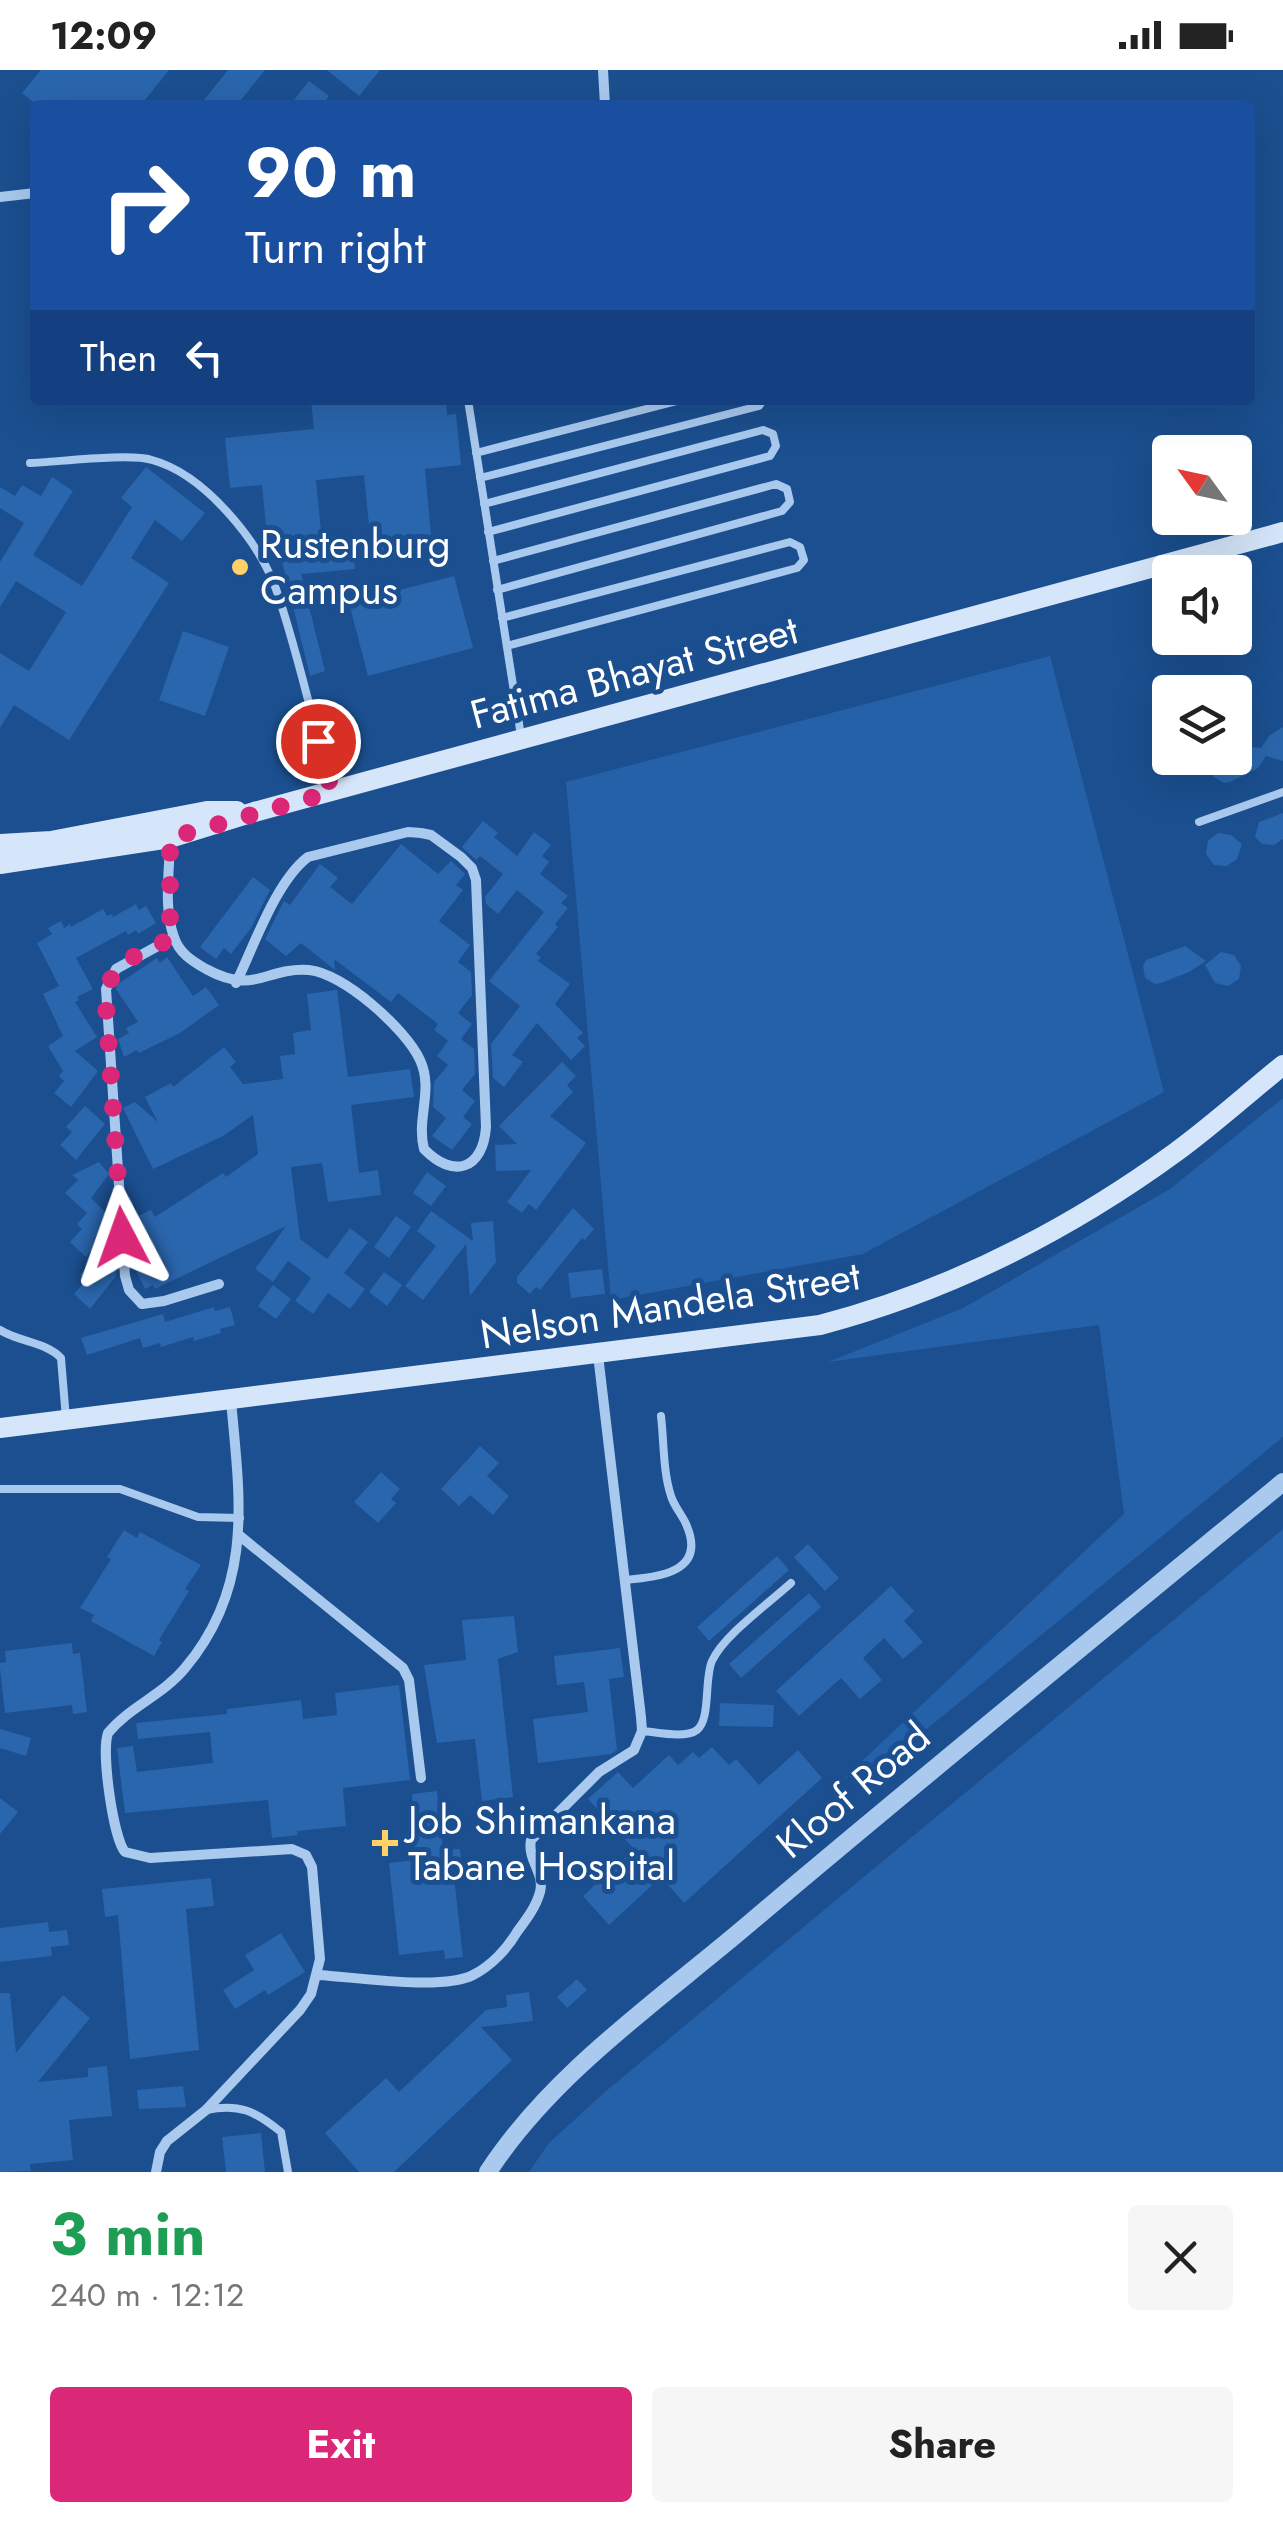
<!DOCTYPE html>
<meta charset="utf-8">
<style>
body{margin:0;font-family:Jost,sans-serif;background:#f6f6f6;color:#222;height:100vh;display:flex;flex-direction:column;font-size:38px;white-space:nowrap}
*{box-sizing:border-box;margin:0}
p{font-size:32px;color:#767676}
.icon{flex:none;width:55px;height:55px;fill:none;stroke:currentColor;stroke-width:2;stroke-linecap:round;stroke-linejoin:round}
.map{position:relative;height:2102px;overflow:hidden}
.drawer{display:flex;flex-direction:column;background:#fff;flex:1}
.drawer>*{flex:none}
.banner{position:absolute;left:30px;top:30px;width:1225px;height:305px;border-radius:10px;box-shadow:0 10px 40px #0002;background:#1a4fa0;color:#fff;overflow:hidden}
.needle{width:65px;rotate:303deg}
.tools{position:absolute;left:1152px;top:365px;display:grid;gap:20px}
.tools a{display:grid;place-items:center;width:100px;height:100px;border-radius:10px;background:#fff;box-shadow:0 10px 40px #0002;font-size:50px}
.pin{position:absolute;display:grid;place-items:center;width:85px;height:85px;color:#fff;margin:-42px;border:5px solid #fff;border-radius:50%;box-shadow:0 2px 10px #0007}
.me{position:absolute;width:110px;margin:-55px;rotate:356deg;stroke-linejoin:round;filter:drop-shadow(0 0 8px #0008)}
.turn{display:flex;align-items:center;gap:35px;height:210px;padding:0 50px;font-size:45px}
.turn .icon{width:130px;height:130px;stroke-width:2.5}
.turn b{display:block;font-size:70px;line-height:85px}
.then{display:flex;align-items:center;height:95px;padding:0 50px;background:#0003;gap:20px;font-size:38px}
.round{display:grid;place-items:center;flex:none;width:105px;height:105px;border-radius:10px;background:#f6f6f6}
.overview{display:flex;align-items:center;justify-content:space-between;height:170px;padding:0 50px}
h1{font-size:60px;font-weight:700;line-height:75px;color:#1e9e55}
.button{display:flex;gap:20px;margin-top:auto;padding:20px 50px}
.button a{flex:1;height:115px;border-radius:10px;background:#db2777;color:#fff;font-size:40px;font-weight:700;line-height:115px;text-align:center}
.button a+a{background:#f6f6f6;color:#222}
.status{display:flex;justify-content:space-between;align-items:center;height:70px;padding:0 50px;background:#fff;direction:ltr}
.status svg{height:28px;fill:currentColor}
.map>svg:first-child{display:block}
.green{fill:#2461a8}
.building{fill:#2a66ad;fill-rule:evenodd}
.lines{fill:none;stroke-linecap:round;stroke-linejoin:round}
.service{stroke:#a9c9ee;stroke-width:8}
.minor{stroke:#a9c9ee;stroke-width:10}
.tertiary{stroke:#a9c9ee;stroke-width:18}
.secondary{stroke:#d6e6fa;stroke-width:20}
.route{stroke:#db2777;stroke-width:18;stroke-dasharray:0 32.4}
.poi-dot{fill:#ffd166;stroke:#1b4f8f;stroke-width:4}
.labels{text-anchor:middle;stroke-width:10;stroke-linejoin:round;paint-order:stroke}
.poi-label{font-size:40px;fill:#fff;stroke:#1b4f8f;text-anchor:start}
.street-label{font-size:40px;fill:#fff;stroke:#1b4f8f}
</style>
<div class="status"><b>12:09</b><svg viewBox="0 0 49 12"><path d="M0 12V9h3v3zM5 12V6h3v6zM10 12V3h3v9zM15 12V0h3v12zM26 1h20v11H26zM47 4h2v5h-2z"/></svg></div>
<div class="map">
<svg width="1283" height="2102" viewBox="0 0 1283 2102">
<rect width="100%" height="100%" fill="#1b4f8f"/>
<!-- green -->
<path class="green" d="M1050,586L1164,1022L863,1184L611,1230L566,712Z
M1283,1028V1367L867,1708L845,1707L1124,1444L1099,1255L828,1292L963,1238L1170,1119Z
M1283,1459V2102H529L549,2073L606,2021Z"/>
<!-- building -->
<path class="building" d="M41,0H169L141,35H37L22,23Z
M228,0H265L237,35H200Z
M327,0H380L359,26Z
M309,11L329,26L322,35H290Z
M311,330H446L447,345L456,344L461,395L425,399L431,465L408,467L409,486L354,492L355,499L301,504L325,601L310,606L281,487L269,488L262,415L230,418L225,368L314,359ZM364,405L371,476L323,481L316,410Z
M146,397L205,443L182,471L155,450L131,488L169,513L69,670L14,635L0,658V583L29,601L66,542L16,511L0,537V492L24,453L0,438V417L15,426L22,415L41,426L52,407L73,421L33,485L82,516L132,437L121,428Z
M454,506L473,578L368,606L349,533Z
M183,561L229,577L205,646L159,630Z
M1283,657V691L1266,686L1258,698L1230,712L1224,713L1214,707L1211,701L1215,690L1235,688V680L1244,676L1261,678L1269,666Z
M1283,743V769L1274,775L1262,774L1255,767L1259,752Z
M483,751L498,763L494,767L517,786L534,762L551,775L542,786L549,792L540,804L568,826L561,833L568,838L555,854L558,857L536,884L541,887L538,891L570,914L555,934L583,963L577,968L585,976L571,990L537,953L512,985L523,992L504,1017L493,1008L491,974L520,936L489,911L544,842L517,820L498,844L486,834L485,827L503,804L480,786L476,790L462,777Z
M1218,763L1231,765L1242,774L1237,789L1227,796L1214,795L1206,784L1208,771Z
M401,774L438,804L451,791L465,804L456,815L463,820L439,851L470,875L458,892L471,902L472,925L458,943L472,954L461,969L474,979L475,1004L462,1020L475,1031L463,1047L472,1054L452,1080L432,1066L446,1048L433,1037L434,1012L448,995L437,986L448,971L434,960L438,954L398,923L391,932L334,889L335,900L301,873L286,886L265,869L284,831L290,835L320,794L338,808L330,817L352,834Z
M253,807L270,820L251,858L231,884L224,878L216,889L200,877Z
M136,834L139,840L146,836L156,853L138,864L136,860L128,865L126,861L76,888L93,919L77,927L79,930L75,932L97,967L75,981L98,1001L71,1037L54,1023L64,1011L59,1006L63,1001L48,976L63,966L43,924L59,916L37,873L52,864L48,858L61,851L64,858L70,854L71,857L103,839L107,846L112,844L113,847Z
M1185,876L1206,891L1189,902L1161,913L1155,914L1145,908L1143,896L1146,890Z
M1221,882L1234,885L1241,896L1239,909L1228,916L1215,913L1205,895Z
M167,887L193,926L206,917L219,935L180,963L139,983L137,980L124,987L118,969L129,963L126,958L138,952L116,919L118,914L157,888L160,893Z
M337,920L348,1007L410,999L414,1027L351,1035L359,1103L378,1100L381,1125L328,1132L322,1093L291,1097L300,1169L327,1189L350,1158L368,1172L344,1203L365,1219L350,1239L328,1223L313,1244L295,1231L311,1208L288,1191L273,1212L255,1199L286,1156L155,1219L153,1215L145,1219L134,1197L151,1188L130,1150L151,1140L155,1147L223,1103L226,1107L258,1084L253,1045L223,1066L153,1099L123,1038L135,1032L158,1052L145,1027L171,1013L173,1017L224,977L236,992L230,997L243,1014L283,1009L280,986L295,984L293,963L311,960L307,924Z
M562,992L576,1006L567,1015L573,1022L550,1046L586,1073L536,1140L529,1134L522,1143L507,1132L531,1100L496,1101L495,1075L517,1074L499,1056Z
M85,1036L105,1054L76,1090L60,1075L72,1062L66,1057Z
M99,1092L109,1104L91,1128L112,1149L113,1158L86,1187L70,1172L82,1159L77,1154L87,1143L65,1123L78,1110L72,1105Z
M427,1102L446,1116L431,1136L413,1123Z
M573,1138L594,1159L585,1170L582,1168L540,1220L536,1217L530,1224L517,1213V1207Z
M431,1141L473,1171L471,1153L493,1151L496,1192L470,1226L466,1174L423,1230L405,1216L436,1176L417,1161Z
M396,1146L411,1157L389,1188L374,1177Z
M100,1185L116,1200V1206L90,1239L74,1224L86,1210L80,1205Z
M602,1199L605,1224L571,1228L568,1203Z
M384,1202L402,1215L387,1236L369,1222Z
M273,1215L291,1229L276,1249L258,1236Z
M214,1237L215,1241L230,1237L235,1255L220,1259L221,1263L194,1271L193,1267L161,1277L160,1273L143,1278L140,1268L87,1285L81,1268L163,1244L165,1252Z
M480,1376L499,1393L487,1406L509,1426L493,1445L470,1425L459,1436L441,1419Z
M381,1402L400,1419L391,1429L396,1433L378,1453L354,1432Z
M124,1460L137,1468L140,1462L201,1495L185,1519L189,1521L159,1570L162,1572L154,1586L91,1551L94,1545L80,1538L111,1489L107,1487Z
M808,1474L839,1508L825,1521L794,1487Z
M777,1486L789,1500L709,1571L697,1557Z
M891,1516L914,1541L904,1551L923,1572L903,1589L884,1568L863,1588L882,1610L860,1629L841,1608L799,1646L776,1621Z
M809,1523L821,1537L741,1608L729,1594Z
M514,1546L518,1582L498,1589L513,1727L482,1731L475,1669L437,1673L424,1595L466,1590L462,1550Z
M72,1573L73,1584L80,1583L87,1642L73,1644L72,1635L5,1643L0,1598V1593L6,1592L5,1581Z
M620,1578L624,1607L609,1609L617,1680L611,1684L538,1693L533,1649L588,1642L584,1612L557,1615L554,1586Z
M399,1615L410,1710L343,1718L346,1756L297,1761L298,1765L272,1768L268,1730L125,1743L117,1678L133,1676L137,1702L213,1693L210,1662L138,1669L136,1653L227,1644V1639L301,1630L303,1649L337,1645L335,1623Z
M720,1633L774,1635L773,1657L719,1656Z
M0,1659L31,1668L26,1686L0,1678Z
M712,1677L729,1695L736,1689L759,1715L798,1680L822,1708L684,1833L661,1807L609,1855L583,1826L634,1779L588,1729L618,1702L633,1718L669,1685L678,1695L693,1682L699,1688Z
M437,1721L443,1780L460,1779L462,1797L453,1798L463,1887L445,1889L444,1880L399,1885L389,1793L415,1790L412,1724Z
M0,1728L18,1742L0,1764Z
M211,1808L214,1836L186,1839L199,1980L130,1989L118,1845L105,1847L102,1819Z
M48,1852L49,1862L67,1860L69,1875L51,1877L52,1886L0,1892V1858Z
M281,1863L305,1902L268,1925L265,1920L235,1939L223,1920L254,1900L245,1885Z
M577,1909L587,1920L567,1938L557,1927Z
M529,1922L533,1951L481,1957L512,1990L394,2102H359L325,2063L386,2008L399,2022L486,1940L507,1937L506,1925Z
M0,1923H10L16,1983L63,1925L90,1948L38,2012L88,2007V1998L107,1996L112,2046L69,2050L73,2090L30,2094L31,2101L0,2102Z
M183,2016L186,2037L139,2039L137,2020Z
M261,2063L265,2102H226L222,2067Z"/>
<g class="lines">
<!-- service -->
<path class="service" d="M468,330L521,666
M476,383L681,330
M30,393C58,392 129,383 152,390C204,404 258,470 276,519C298,582 313,653 331,718
M480,408L759,336L763,330
M484,434L763,360L773,364L776,376L770,386L488,462
M493,491L776,414L787,419L790,432L782,441L497,520
M502,548L790,472L800,477L804,490L797,498L507,576
M1199,752L1283,722
M0,1260C19,1272 46,1272 61,1288L66,1349
M0,1419H120L198,1447L240,1448
M625,1510C657,1507 708,1503 686,1454C682,1445 674,1436 671,1426C663,1402 664,1372 661,1346
M642,1661C656,1662 685,1669 697,1660C711,1649 704,1609 712,1591C724,1565 768,1534 791,1513
M206,2040C239,2033 255,2041 281,2062L288,2102"/>
<!-- minor -->
<path class="minor" d="M603,0L605,35
M0,127L35,123
M170,768C170,798 163,838 174,867C179,883 192,891 206,899C256,926 264,897 309,900C343,903 406,959 420,990C434,1020 416,1048 424,1079C453,1109 483,1100 486,1057L476,810L472,798L461,787L431,765L421,763L408,762L308,787C276,811 254,876 236,913
M174,867L116,899L106,919L125,1206L129,1220L142,1234L164,1231L219,1214
M240,1466L403,1598L409,1610L421,1708
M319,1905C355,1907 442,1921 473,1905C491,1896 507,1879 517,1862C526,1850 536,1837 540,1822C545,1803 527,1790 531,1770L599,1702L634,1680L642,1661L641,1647L598,1285
M156,2102L160,2082L167,2071L206,2040L300,1940L311,1924L320,1889L312,1797L306,1785L292,1779L150,1788L125,1782C113,1767 101,1682 108,1663C129,1637 163,1625 185,1598C254,1516 240,1429 231,1331"/>
<!-- tertiary -->
<path class="tertiary" d="M488,2102C552,2003 662,1928 751,1852C927,1703 1105,1558 1283,1412"/>
<!-- secondary -->
<path class="secondary" d="M0,774L51,771L207,741H237
M0,794L170,768L254,742L1283,462
M0,1358L820,1255C949,1221 1069,1160 1176,1082C1213,1055 1247,1024 1283,995"/>
</g>
<g class="lines">
<!-- route -->
<path class="route" d="M122,1167L106,935C105,891 140,885 174,867L170,851V768L332,722L318,671"/>
</g>
<!-- markers -->
<g class="poi-dot">
<circle cx="240" cy="497" r="10"/>
<path d="M380 1758h10v10h10v10h-10v10h-10v-10h-10v-10h10z"/>
</g>
<g class="labels">
<!-- poi labels -->
<g class="poi-label">
<text x="260" y="488">Rustenburg<tspan x="260" dy="46">Campus</tspan></text>
<text x="408" y="1764">Job Shimankana<tspan x="408" dy="46">Tabane Hospital</tspan></text>
</g>
<!-- street labels -->
<g class="street-label">
<text transform="translate(634 602) rotate(-15)" y="14">Fatima Bhayat Street</text>
<text transform="translate(670 1235) rotate(-9)" y="14">Nelson Mandela Street</text>
<text transform="translate(853 1720) rotate(-40)" y="14">Kloof Road</text>
</g>
</g>
</svg>
<div class="tools">
<a><svg class="needle" viewBox="-14 -14 28 28"><path d="M0-13l5 13h-10z" fill="#e53935"/><path d="M0 13l5-13h-10z" fill="#767676"/></svg></a>
<a><svg class="icon" aria-label="sound" viewBox="0 0 24 24"><path d="M4 9h4l5-4v14l-5-4H4zM17 9q2 3 0 6"/></svg></a>
<a><svg class="icon" aria-label="layers" viewBox="0 0 24 24"><path d="M12 4l9 5-9 5-9-5zM3 14l9 5 9-5"/></svg></a>
</div>
<div class="pin" style="left:318px;top:671px;background:#d93025"><svg class="icon" aria-label="arrive" viewBox="0 0 24 24"><path d="M6 21V4h12l-3 4 3 4H6"/></svg></div>
<svg class="me" style="left:122px;top:1167px" viewBox="-20 -20 40 40"><path d="M0-17L14 15 0 8-14 15z" fill="#db2777" stroke="#fff" stroke-width="4"/></svg>
<div class="banner">
<div class="turn"><svg class="icon" aria-label="right" viewBox="0 0 24 24"><path d="M7 20v-9h11M14 6l5 5-5 5"/></svg><div><b>90 m</b>Turn right</div></div>
<div class="then">Then<svg class="icon" aria-label="left" viewBox="0 0 24 24"><path d="M17 20v-9H6M10 6l-5 5 5 5"/></svg></div>
</div>
</div>
<section class="drawer">
<div class="overview"><div><h1>3 min</h1><p>240 m · 12:12</p></div><a class="round"><svg class="icon" aria-label="close" viewBox="0 0 24 24"><path d="M6 6l12 12M18 6L6 18"/></svg></a></div>
<div class="button"><a>Exit</a><a>Share</a></div>
</section>
